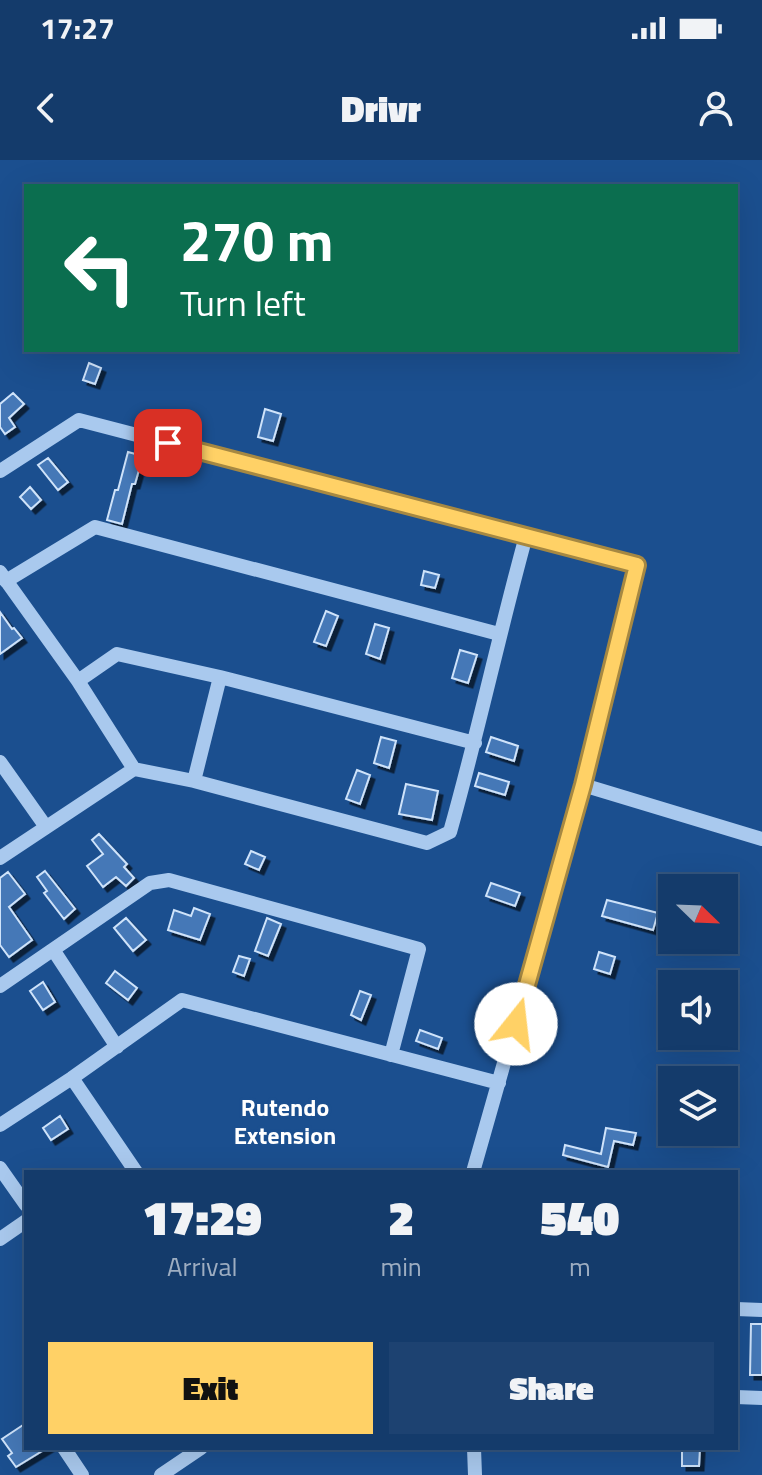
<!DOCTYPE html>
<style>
body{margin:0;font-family:"Titillium Web",sans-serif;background:#1d4271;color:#f1f3f6;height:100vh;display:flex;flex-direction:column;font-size:30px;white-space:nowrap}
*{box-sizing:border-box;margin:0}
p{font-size:26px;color:#9dadc1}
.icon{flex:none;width:44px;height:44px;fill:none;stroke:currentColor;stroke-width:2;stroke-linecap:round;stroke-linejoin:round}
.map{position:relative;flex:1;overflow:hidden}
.panel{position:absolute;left:24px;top:1010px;width:714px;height:280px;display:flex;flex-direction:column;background:#143b6b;border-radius:0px;box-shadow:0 8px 32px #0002,0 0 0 2px #33557e}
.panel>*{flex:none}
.banner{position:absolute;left:24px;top:24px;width:714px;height:168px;border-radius:0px;box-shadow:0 8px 32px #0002,0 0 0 2px #33557e;background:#0b6e4f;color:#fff;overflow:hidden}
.needle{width:52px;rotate:113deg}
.controls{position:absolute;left:658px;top:714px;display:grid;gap:16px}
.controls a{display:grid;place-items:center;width:80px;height:80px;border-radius:0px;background:#143b6b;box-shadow:0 8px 32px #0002,0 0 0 2px #33557e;font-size:40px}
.pin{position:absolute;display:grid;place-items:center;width:68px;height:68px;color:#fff;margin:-34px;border-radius:16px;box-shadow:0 4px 12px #0006}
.me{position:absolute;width:88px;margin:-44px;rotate:16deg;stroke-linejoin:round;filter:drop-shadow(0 0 6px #0008)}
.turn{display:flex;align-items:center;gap:28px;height:168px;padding:0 24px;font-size:36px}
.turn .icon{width:104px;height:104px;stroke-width:2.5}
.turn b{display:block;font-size:56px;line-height:68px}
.eta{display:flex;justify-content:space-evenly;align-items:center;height:136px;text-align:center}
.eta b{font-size:48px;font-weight:800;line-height:56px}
.cta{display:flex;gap:16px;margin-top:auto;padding:16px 24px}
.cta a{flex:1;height:92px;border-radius:0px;background:#ffd166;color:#111;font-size:32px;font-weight:800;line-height:92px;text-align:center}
.cta a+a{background:#1d4271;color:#f1f3f6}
.status{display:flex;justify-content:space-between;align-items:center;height:56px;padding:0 40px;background:#143b6b;direction:ltr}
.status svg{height:22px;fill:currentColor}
header{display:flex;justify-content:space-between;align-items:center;height:104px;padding:0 24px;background:#143b6b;font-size:36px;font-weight:800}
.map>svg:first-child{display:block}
.building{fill:#4478b7;stroke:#cfe3fa;stroke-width:2;filter:url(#shadow)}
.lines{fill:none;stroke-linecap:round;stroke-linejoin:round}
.minor{stroke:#a9c9ee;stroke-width:14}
.route-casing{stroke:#a68842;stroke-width:20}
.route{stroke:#ffd166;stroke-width:14}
.labels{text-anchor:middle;stroke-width:6;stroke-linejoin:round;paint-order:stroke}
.neighbourhood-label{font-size:24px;font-weight:bold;fill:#fff;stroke:#1b4f8f}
</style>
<div class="status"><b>17:27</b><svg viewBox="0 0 49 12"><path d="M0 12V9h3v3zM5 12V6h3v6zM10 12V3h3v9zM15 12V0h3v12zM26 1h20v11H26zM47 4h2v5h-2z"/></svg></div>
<header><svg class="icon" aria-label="back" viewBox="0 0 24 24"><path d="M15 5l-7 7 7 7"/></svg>Drivr<svg class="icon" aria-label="person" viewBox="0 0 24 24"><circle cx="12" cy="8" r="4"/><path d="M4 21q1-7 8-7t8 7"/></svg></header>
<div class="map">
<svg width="762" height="1315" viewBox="0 0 762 1315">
<defs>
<filter id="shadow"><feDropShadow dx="4.5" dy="4.5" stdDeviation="0" flood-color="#0009"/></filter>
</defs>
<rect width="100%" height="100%" fill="#1b4f8f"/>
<!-- building -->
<path class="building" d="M89,203L101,208L95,224L83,220Z
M13,233L24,244L9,258L15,267L5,274L0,267V244Z
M265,249L281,254L273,281L258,277Z
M128,292L143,296L135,324H132L122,364L107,360L115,330H118Z
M48,298L68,322L58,330L38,305Z
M30,327L41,340L31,349L20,337Z
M424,411L439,415L435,428L421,425Z
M326,451L338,456L326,486L314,482Z
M0,452L12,469L14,468L22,478L0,494Z
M375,464L389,468L380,499L366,494Z
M460,490L477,495L468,523L452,518Z
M381,577L396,581L389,608L374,603Z
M491,577L518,586L514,601L486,592Z
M357,610L370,615L360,644L346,639Z
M479,613L509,622L505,635L475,626Z
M406,624L438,631L432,660L399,654Z
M99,674L127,704L124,707L134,718L126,726L116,717L103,727L87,706L103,694L92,680Z
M251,691L265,697L259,710L245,704Z
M45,711L75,749L64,759L44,733L47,731L37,717Z
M8,712L25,734L9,747L32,780L9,797L0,785V718Z
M491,723L520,733L515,746L486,736Z
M607,740L658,753L653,770L602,756Z
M194,748L210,754L200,780L168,770L174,750L191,756Z
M126,758L146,780L133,791L114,768Z
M267,758L281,764L268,796L255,791Z
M599,792L615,797L610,814L594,809Z
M239,796L250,799L244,816L233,812Z
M115,811L137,828L128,840L106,823Z
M43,822L55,842L43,850L30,831Z
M360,831L371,835L361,860L351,855Z
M420,870L442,878L438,889L416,881Z
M60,956L68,969L51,980L43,968Z
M606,968L636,973L633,985L614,981L608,1007L563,995L565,985L601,994Z
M751,1164H762V1215H750Z
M26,1263V1288H47L16,1307L8,1296L12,1293L2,1279Z
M682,1288H700L699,1306H682Z"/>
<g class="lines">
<!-- minor -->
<path class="minor" d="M0,311L79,260L637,405L583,625L473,1012
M0,412L78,521L134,609
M6,421L95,367L499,474
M78,521L117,494L220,517L475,583
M0,602L46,667
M194,621L220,517
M583,625L762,679
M0,698L134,609L194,621L427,683L450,672C478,573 499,474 526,376
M54,791L117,887
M0,826L150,723L169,720L419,789L391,895
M72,918L136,1012
M0,965L72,918L182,840L499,923
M0,1008L26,1045
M0,1079L26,1061
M736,1149L762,1150
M736,1237L762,1238
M64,1288L82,1315
M474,1288L475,1315
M161,1315L201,1288"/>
</g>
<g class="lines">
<defs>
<path id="route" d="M168,283L637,405L583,625L516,864"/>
</defs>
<!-- route casing -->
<use href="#route" class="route-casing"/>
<!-- route -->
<use href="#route" class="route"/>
</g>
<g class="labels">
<!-- neighbourhood labels -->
<g class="neighbourhood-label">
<text x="285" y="956">Rutendo<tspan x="285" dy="28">Extension</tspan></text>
</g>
</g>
</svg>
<div class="controls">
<a><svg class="needle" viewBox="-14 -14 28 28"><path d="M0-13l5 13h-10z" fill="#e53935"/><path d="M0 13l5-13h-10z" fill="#9dadc1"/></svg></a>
<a><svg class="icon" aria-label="sound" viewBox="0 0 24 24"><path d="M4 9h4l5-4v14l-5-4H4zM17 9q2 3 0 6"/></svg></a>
<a><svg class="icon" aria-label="layers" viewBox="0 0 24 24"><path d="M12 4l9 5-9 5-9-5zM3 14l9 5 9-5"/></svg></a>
</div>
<div class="pin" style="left:168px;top:283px;background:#d93025"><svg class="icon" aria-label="arrive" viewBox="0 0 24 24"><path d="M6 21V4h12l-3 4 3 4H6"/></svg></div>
<svg class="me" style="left:516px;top:864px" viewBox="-20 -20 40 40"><circle r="19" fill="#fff"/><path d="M0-13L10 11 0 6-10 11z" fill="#ffd166"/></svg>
<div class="banner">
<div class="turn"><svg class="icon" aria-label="left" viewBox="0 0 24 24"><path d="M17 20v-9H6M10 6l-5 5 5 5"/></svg><div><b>270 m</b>Turn left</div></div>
</div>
<section class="panel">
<div class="eta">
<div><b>17:29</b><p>Arrival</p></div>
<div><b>2</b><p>min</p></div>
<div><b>540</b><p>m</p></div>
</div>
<div class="cta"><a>Exit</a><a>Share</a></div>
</section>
</div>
